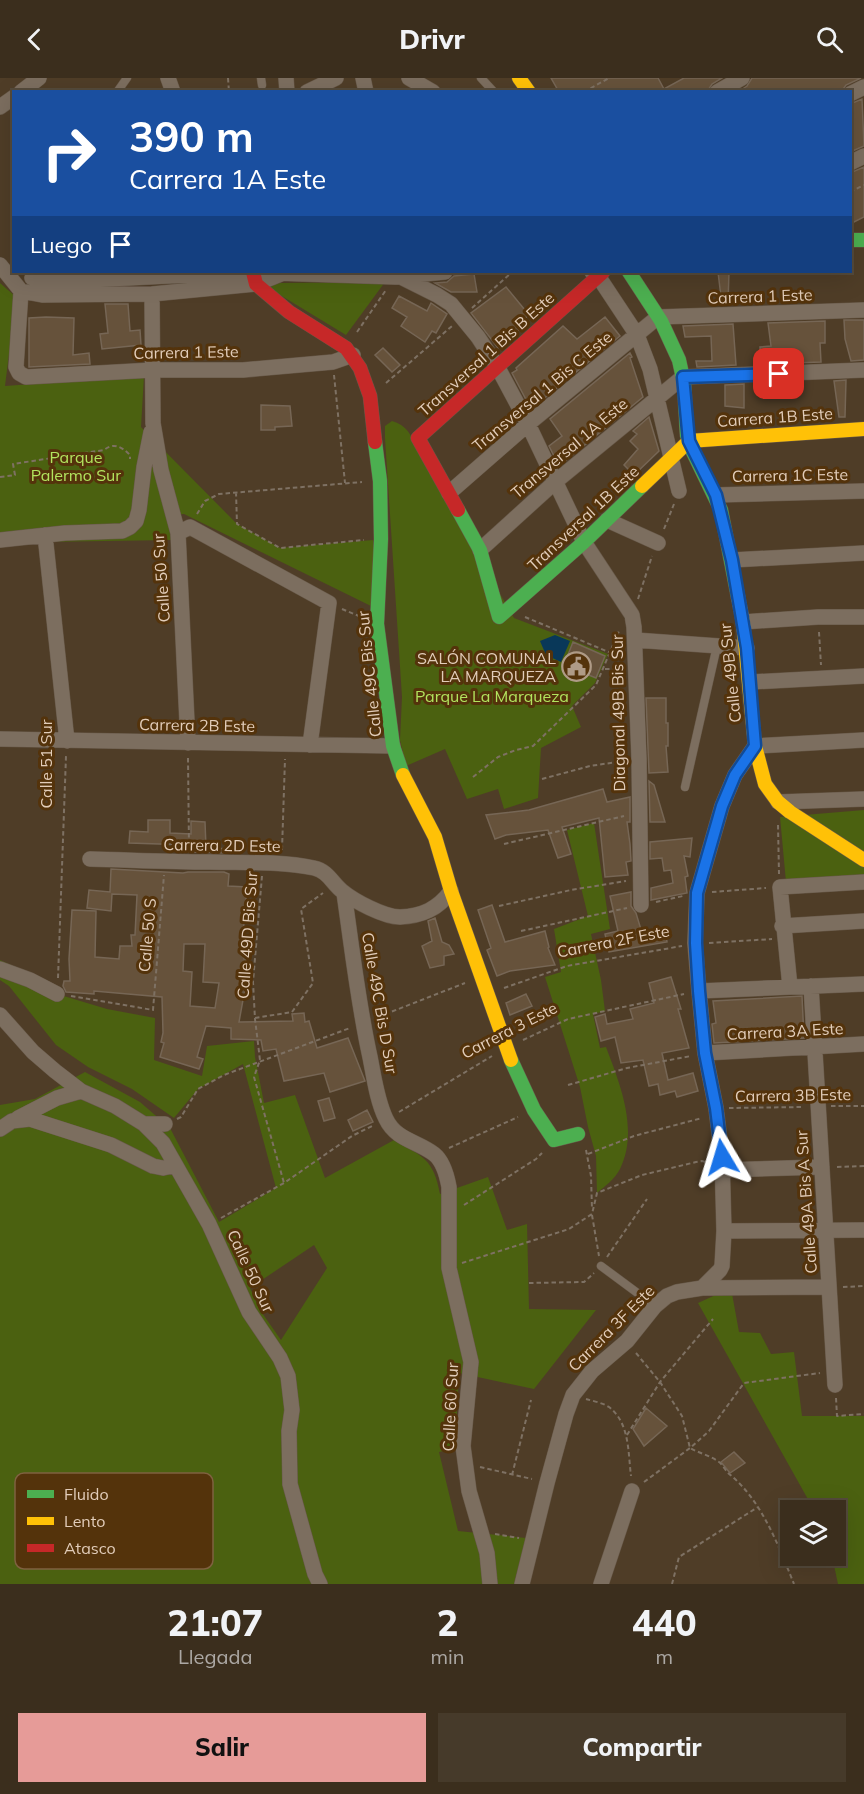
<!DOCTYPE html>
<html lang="es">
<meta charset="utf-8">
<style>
body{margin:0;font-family:Mulish,sans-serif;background:#463a2a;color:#f1f3f6;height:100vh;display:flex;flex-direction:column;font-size:22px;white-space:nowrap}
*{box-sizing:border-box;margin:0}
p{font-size:20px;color:#aca8a4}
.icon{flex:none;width:33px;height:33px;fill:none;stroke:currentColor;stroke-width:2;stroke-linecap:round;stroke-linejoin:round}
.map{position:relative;height:1506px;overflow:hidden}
.side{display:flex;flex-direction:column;background:#3b2e1d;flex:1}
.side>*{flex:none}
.hud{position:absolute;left:12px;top:12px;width:840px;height:183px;border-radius:0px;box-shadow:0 6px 24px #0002,0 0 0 2px #544a3b;background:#1a4fa0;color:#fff;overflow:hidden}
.buttons{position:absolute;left:780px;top:1422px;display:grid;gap:12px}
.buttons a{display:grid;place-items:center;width:66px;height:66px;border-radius:0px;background:#3b2e1d;box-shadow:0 6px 24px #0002,0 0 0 2px #544a3b;font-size:30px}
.pin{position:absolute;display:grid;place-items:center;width:51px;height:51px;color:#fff;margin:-26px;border-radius:12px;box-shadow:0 3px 9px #0006}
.me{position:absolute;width:66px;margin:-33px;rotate:353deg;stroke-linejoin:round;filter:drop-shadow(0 0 4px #0008)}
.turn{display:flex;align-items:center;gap:21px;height:126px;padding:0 18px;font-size:27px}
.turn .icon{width:78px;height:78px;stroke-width:2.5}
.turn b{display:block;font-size:42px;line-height:51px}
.then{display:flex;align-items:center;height:57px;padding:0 18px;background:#0003;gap:12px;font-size:22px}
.eta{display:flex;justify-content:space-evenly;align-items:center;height:102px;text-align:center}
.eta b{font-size:36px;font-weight:800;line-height:42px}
.primary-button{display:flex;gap:12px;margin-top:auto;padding:12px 18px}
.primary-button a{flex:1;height:69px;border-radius:0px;background:#e69b98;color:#111;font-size:24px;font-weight:800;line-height:69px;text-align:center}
.primary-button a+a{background:#463a2a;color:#f1f3f6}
header{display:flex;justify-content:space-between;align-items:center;height:78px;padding:0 18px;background:#3b2e1d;font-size:27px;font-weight:800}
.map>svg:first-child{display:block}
.green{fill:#4b6110;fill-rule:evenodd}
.water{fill:#093859}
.building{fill:#66523b;stroke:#766655;stroke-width:1.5;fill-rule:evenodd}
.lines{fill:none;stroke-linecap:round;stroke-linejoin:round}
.lane-casing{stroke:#675848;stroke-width:9}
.street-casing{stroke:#675848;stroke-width:16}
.fast-casing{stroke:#675848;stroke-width:15}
.slow-casing{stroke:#675848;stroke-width:15}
.jam-casing{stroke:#675848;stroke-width:15}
.path{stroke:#7e7163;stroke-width:2;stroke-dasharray:4.5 3;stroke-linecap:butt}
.lane{stroke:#7c6e5f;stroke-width:8}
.street{stroke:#7c6e5f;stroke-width:15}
.fast{stroke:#4caf50;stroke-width:14}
.slow{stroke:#ffc107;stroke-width:14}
.jam{stroke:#c62828;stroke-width:14}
.route-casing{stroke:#114b97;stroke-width:15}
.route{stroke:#1a73e8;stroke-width:10}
.labels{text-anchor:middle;stroke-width:6;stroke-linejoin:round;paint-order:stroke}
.street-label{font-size:16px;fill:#e2cdba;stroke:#54330b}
.park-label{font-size:16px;fill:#b2e45e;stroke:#54330b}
.poi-label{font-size:16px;fill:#e2cdba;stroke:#54330b;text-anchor:end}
.key{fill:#54330b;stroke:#7f6140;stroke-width:1.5}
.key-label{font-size:16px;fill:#e2cdba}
</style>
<header><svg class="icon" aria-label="back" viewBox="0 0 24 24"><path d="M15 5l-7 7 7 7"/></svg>Drivr<svg class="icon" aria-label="search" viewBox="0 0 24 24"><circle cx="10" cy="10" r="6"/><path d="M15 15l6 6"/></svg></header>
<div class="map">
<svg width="864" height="1506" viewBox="0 0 864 1506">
<rect width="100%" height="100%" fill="#4f3d27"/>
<!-- green -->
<path class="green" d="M385,204L346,257L267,209L280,205Z
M0,205L16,219L5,308L144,298L141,349L237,446L280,470L373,462V529L184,436L169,437L173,462L39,464L0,469Z
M392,343C408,348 411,357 417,372L514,540L608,576L595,605L572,628L581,649L541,670L538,720L504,731L498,711L467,721L445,671L406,688L400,662L402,619L385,360V348Z
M864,732V798L786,804L780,739Z
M594,745L610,851L591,856L601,902L605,933L593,936L600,970L606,969C620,1006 639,1052 620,1091C615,1101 605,1108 597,1115L596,1078L588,1049L580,1009L545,899L561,894L554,851L588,838L567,752Z
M0,882L38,899L57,916L107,931L155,940L154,982L202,998L207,968L254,963L255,979L264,1025L295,1017L325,1100L394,1062C423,1078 434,1082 440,1116L488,1099L507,1152L527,1146L529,1231L596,1232L534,1311L459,1295L455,1371L439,1374L458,1453L526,1460L514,1506H0V1027L35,1021L85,994L140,1024L170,1050L219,1144L276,1110L243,986L198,1011L174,1040L132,1011L88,989L56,967L9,908L0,902ZM314,1167L327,1190L281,1262L260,1232L250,1210Z
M731,1210L739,1254L760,1255L771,1276L794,1274L802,1338H864V1506H838L832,1478H836V1432H814L698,1225Z"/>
<!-- water -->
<path class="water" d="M555,557L570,563L561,584L546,577L540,563Z"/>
<!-- building -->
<path class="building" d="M551,0H658L664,11L684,0H722L712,6L707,14H559Z
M752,0H861L846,7L841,14H738L747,8Z
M862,21L864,68L850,74V26Z
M864,89V139L850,146V95Z
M718,194H729L728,226L722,227Z
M474,196L477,214H451L435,205L447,204L454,198Z
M506,209L529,237L520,244L523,248L498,270L471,235Z
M399,218L427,233L431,225L447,236L436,255L432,253L425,264L401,248L407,239L392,230Z
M105,226H128L130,253L140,252L141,267L102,271L100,256L108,255Z
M46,239L74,240L73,277L89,275L90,286L29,289V240Z
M605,239L620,258L531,331L512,295L517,292L516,290L563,248L577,261Z
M844,242H864V282L851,283L845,261Z
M825,243V265H820L821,284L761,286L760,269L771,268L768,245Z
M733,246L736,287L697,289L696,283H712L711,258L685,259L683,248Z
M383,270L400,287L392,294L375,277Z
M630,275L632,279L630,280L643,319L559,388L549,368L562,358L550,341Z
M846,302L845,339H839L834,303Z
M744,306V330L725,328V307Z
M261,327L290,328L292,348L275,349V352H261Z
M649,339L659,373L634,397L624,387L638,371L630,363L637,356L633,353Z
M573,564L605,578L596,600L564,587Z
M646,620H666V645H668V668H666L668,694L649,695Z
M649,703L654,707L665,744H650Z
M603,711L607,724L630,719V744H627L630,766L631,783L626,784L628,797L605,799L599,740L562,749L571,776L558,780L548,752L506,757L495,761L486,737L529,732Z
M148,742H170V755L191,756V743L205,744L206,769L226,771V775L189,774L190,767L129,765L130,753L148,754Z
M692,760L690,779L684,778L688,798L685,799L687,815L651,822V810L673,805L671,792L664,793L662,780L650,781V764Z
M111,791L183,795L188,794H224L229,796L228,808L247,809L243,857L244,881H246L245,911L239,944L293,943L292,936L304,935L305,944L309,943L317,970L348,960L365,1003L330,1014L324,995L284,1003L276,971L263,973L261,962L231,961V950L206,948L197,979L203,981L199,991L160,979L164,965L161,964L163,955L162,919L94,913V916L66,914L63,908L64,903H70L69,881L72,832L96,833L95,879L119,881L120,868H132L131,857H135L137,817L112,816L111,833L87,830L89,812L110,814ZM184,866H205L203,904L219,905L215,930L190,928L192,894L183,893Z
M631,814V828L636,835L642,855L665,851L667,864L609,874L605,856L618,853L610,818Z
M492,827L505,864L545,853L549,869L548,870L555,887L510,893L497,898L487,872L491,870L478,832Z
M435,840L442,864L449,867L454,876L444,878V887L430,890L422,868L432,863L428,843Z
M671,899L681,931H678L689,970L662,975L668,1002L693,995L698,1013L677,1019L675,1013L660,1017L658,1006L649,1008L643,982L621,985L615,959L601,963L595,939L605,936L607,946L633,941L630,931L654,925L649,905Z
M526,916L532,928L510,937L506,925Z
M802,918L804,960L714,965L712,946L716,945L713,923Z
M329,1020L335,1040L324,1043L318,1023Z
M367,1032L373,1044L353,1053L348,1042Z
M646,1330L667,1348L644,1368L633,1351Z
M734,1374L745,1385L730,1395L721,1384Z"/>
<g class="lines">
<defs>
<path id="lane" d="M261,0L262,7
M481,0L494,14
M117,14L127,0
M685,709L717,568
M601,1188L655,1228"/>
<path id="street" d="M168,0L173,14
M286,0L287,14
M363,0L366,14
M409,0L433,14
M21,14L39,0
M307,14L336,0
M717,14L742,0
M850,16L864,9
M0,29L14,19
M850,85L864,78
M0,187L21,213
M592,194L598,198L637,257L650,291L679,413
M272,195L395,199L445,194
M401,199L437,217L451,226L478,259L497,288L528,346L584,464L632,537L634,549L639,681L641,827
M32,200L50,204L248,194
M21,213L16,289L19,295L26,299L153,292H243L333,284L353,277
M21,213L42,217L152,216L256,206L281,196
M152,216L153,345L161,392L178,455L188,665
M449,415L528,346L658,239L864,232
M716,417L864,413
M607,442L658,465
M178,455L190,449L329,525L310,667
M45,457L67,663
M0,462L65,455L122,453L130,449L136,443L139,432L144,389L151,354
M480,472L555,404L683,299L864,292
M732,482L864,475
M743,544L818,539H864
M635,562L747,570
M751,604L864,598
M0,661L393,668
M778,724L864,721
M90,781C130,782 170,784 209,784C244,785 280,783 314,790C328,793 332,805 342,813C354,823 384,839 400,839C422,838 438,831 451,813
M344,815C352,870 358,925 370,979C374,999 377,1023 386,1041C396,1062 417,1063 434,1076C443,1083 447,1098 449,1109V1190L471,1284L463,1368L469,1413L487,1475L490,1506
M782,848L864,843
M0,891L30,902L57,916
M811,908L835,1307
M790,909L780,809L864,804
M699,913L864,906
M0,937L33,974L55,993L81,1013L115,1028L144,1046L163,1065L209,1146L249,1234L280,1280L288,1298L292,1332L289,1353L290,1406L315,1496L320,1506
M705,975L864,966
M18,1040L57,1020L81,1013
M144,1046H165
M0,1051L12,1043L30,1041L111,1067L153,1088L163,1090L175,1087
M722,1092L822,1089
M724,1153L864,1152
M702,1210L720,1192L722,1188L724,1153L722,1079L716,1030L705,975L699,913L695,865L697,815L722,728L735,697L755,668L864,662
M522,1506L547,1405L566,1336L573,1317L592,1293L627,1263L655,1228L667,1218L677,1214L702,1210L829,1209
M601,1506L632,1413"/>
<path id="fast" d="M850,162H864
M629,194L661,243L679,282L684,305L687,357L693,374L721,432L738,519
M375,364L380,403L381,461L377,546L393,668L403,697
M458,432L480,472L499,539L584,464L642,408
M511,982L534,1032L554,1062L578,1056"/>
<path id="slow" d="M519,0L529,14
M642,408L689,363L864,351
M738,519L743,544L755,668L765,706L778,724L790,734L864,782
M403,697L435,759L451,813L511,982"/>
<path id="jam" d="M253,194L256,206L289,234L346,270L360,290L370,318L375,364
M458,432L418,360L603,194"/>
</defs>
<!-- lane casing -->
<use href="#lane" class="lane-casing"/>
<!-- street casing -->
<use href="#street" class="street-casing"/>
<!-- fast casing -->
<use href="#fast" class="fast-casing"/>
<!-- slow casing -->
<use href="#slow" class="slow-casing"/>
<!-- jam casing -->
<use href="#jam" class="jam-casing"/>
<!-- path -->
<path class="path" d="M228,0L229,14
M584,14L609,0
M850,114L864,107
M472,230L512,194
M357,254L386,212
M334,297L345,405
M386,305L452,248
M0,399L15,397L13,386L104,372C114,364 122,369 130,377V381
M236,414L237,446L280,470L364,462
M197,436L205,423L219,416L362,404
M664,451L674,426
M638,521L652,478
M342,531L359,538
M525,539L611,575
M819,554L821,587
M605,591H620
M188,680L189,770
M473,699L498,679L516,672L533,668L596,607L619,553
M542,701L590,688L624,683
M778,747L779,796
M504,766L624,738
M282,772L285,681
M262,798L253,904L255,941L260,982L254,999L284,1105
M712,814L766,810
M656,824L683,818
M499,828L571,812L626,803
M521,853L627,830
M709,865L772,861
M58,900L66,678
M504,910L567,888L682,868
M71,918L153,932L164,797
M378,939L465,905
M255,940L292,934L313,905L301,831L323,815
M523,962L568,941L684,916
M568,1007L627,990L691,978
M831,1028H864
M729,1030L804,1029
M399,1034L492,978
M177,1041L181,1039L198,1011L224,997L350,950
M449,1070L518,1039
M586,1072L591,1098L592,1131
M588,1076L634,1058L702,1040
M837,1089L864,1088
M464,1127L536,1081L542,1075
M592,1137L599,1178
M221,1140L284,1105L352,1058L372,1048
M607,1179L647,1121
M462,1185L569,1151L592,1136L597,1115L642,1097L696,1084L702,1083L709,1085
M529,1205L584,1204L594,1195
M843,1209L864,1208
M636,1275L660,1304L682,1338L690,1370C699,1375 711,1378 719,1384C723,1387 725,1392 728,1395C762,1422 778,1467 794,1506
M836,1320L837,1338L864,1336
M586,1321C593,1323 603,1325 609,1329C630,1345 628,1375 631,1398
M627,1357L660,1304L713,1241
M480,1389L532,1401
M512,1397L531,1322
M644,1404L690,1370L709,1353L744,1305L820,1295
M495,1456L519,1460
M672,1506L679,1479L758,1429"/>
<!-- lane -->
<use href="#lane" class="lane"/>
<!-- street -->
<use href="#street" class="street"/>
<!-- fast -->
<use href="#fast" class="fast"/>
<!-- slow -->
<use href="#slow" class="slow"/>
<!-- jam -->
<use href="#jam" class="jam"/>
</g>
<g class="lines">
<defs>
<path id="route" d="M722,1079L716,1030L705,975L699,913L696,865L697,815L722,728L735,697L755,668L747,570L732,482L716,417L689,363L683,299L779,296"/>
</defs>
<!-- route casing -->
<use href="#route" class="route-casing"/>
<!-- route -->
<use href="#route" class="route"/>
</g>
<!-- icons -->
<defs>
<symbol id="civic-ring" viewBox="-11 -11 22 22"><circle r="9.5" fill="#54330b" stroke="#af9b87" stroke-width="1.5"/><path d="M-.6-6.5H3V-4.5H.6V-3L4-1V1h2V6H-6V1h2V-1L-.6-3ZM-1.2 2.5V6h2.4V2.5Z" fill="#af9b87"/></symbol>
</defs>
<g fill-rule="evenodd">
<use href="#civic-ring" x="560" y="572" width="33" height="33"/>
</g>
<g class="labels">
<!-- street labels -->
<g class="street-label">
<text transform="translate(760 218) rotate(-2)" y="6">Carrera 1 Este</text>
<text transform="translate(186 274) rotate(-1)" y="6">Carrera 1 Este</text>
<text transform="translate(486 276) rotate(-42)" y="6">Transversal 1 Bis B Este</text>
<text transform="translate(542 313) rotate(-40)" y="6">Transversal 1 Bis C Este</text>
<text transform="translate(775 339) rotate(-4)" y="6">Carrera 1B Este</text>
<text transform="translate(569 370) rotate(-40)" y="6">Transversal 1A Este</text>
<text transform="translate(790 397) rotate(-1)" y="6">Carrera 1C Este</text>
<text transform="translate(583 440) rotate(-43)" y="6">Transversal 1B Este</text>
<text transform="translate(161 500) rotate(-94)" y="6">Calle 50 Sur</text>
<text transform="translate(730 595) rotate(-96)" y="6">Calle 49B Sur</text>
<text transform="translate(369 596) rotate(-96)" y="6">Calle 49C Bis Sur</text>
<text transform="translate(618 635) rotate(-91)" y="6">Diagonal 49B Bis Sur</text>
<text transform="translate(197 647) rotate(1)" y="6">Carrera 2B Este</text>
<text transform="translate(46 686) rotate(-90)" y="6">Calle 51 Sur</text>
<text transform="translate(222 767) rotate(1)" y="6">Carrera 2D Este</text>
<text transform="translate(147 857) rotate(-85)" y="6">Calle 50 S</text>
<text transform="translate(247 857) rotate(-86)" y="6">Calle 49D Bis Sur</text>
<text transform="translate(613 863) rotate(-11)" y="6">Carrera 2F Este</text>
<text transform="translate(380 925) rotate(80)" y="6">Calle 49C Bis D Sur</text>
<text transform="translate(509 952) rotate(-27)" y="6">Carrera 3 Este</text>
<text transform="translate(785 953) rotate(-3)" y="6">Carrera 3A Este</text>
<text transform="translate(793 1017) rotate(-1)" y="6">Carrera 3B Este</text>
<text transform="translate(806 1124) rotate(-94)" y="6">Calle 49A Bis A Sur</text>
<text transform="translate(251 1193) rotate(65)" y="6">Calle 50 Sur</text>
<text transform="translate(611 1250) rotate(-45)" y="6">Carrera 3F Este</text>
<text transform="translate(450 1329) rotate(-87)" y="6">Calle 60 Sur</text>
</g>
<!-- park labels -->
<g class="park-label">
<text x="76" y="385">Parque<tspan x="76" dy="18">Palermo Sur</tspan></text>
<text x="492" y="624">Parque La Marqueza</text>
</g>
<!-- poi labels -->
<g class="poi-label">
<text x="556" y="586">SALÓN COMUNAL<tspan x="556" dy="18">LA MARQUEZA</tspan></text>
</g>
</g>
<!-- legend -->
<rect x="15" y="1395" width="198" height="96" rx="9" class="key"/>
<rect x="27" y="1412" width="27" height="8" fill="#4caf50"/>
<rect x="27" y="1439" width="27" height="8" fill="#ffc107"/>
<rect x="27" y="1466" width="27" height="8" fill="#c62828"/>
<g class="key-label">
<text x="64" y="1422">Fluido</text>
<text x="64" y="1449">Lento</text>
<text x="64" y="1476">Atasco</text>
</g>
</svg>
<div class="buttons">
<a><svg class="icon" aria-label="layers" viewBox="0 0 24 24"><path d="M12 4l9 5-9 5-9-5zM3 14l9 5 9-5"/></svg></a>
</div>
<div class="pin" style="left:779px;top:296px;background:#d93025"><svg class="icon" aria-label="arrive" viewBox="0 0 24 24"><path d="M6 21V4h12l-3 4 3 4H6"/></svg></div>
<svg class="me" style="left:722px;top:1079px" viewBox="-20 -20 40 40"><path d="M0-17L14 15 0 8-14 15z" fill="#1a73e8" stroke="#fff" stroke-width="4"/></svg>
<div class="hud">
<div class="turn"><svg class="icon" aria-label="right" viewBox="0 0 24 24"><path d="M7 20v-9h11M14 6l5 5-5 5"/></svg><div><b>390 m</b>Carrera 1A Este</div></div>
<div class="then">Luego<svg class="icon" aria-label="arrive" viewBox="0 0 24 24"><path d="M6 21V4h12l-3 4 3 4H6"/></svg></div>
</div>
</div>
<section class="side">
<div class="eta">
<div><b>21:07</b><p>Llegada</p></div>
<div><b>2</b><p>min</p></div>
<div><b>440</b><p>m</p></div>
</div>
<div class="primary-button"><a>Salir</a><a>Compartir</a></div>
</section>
